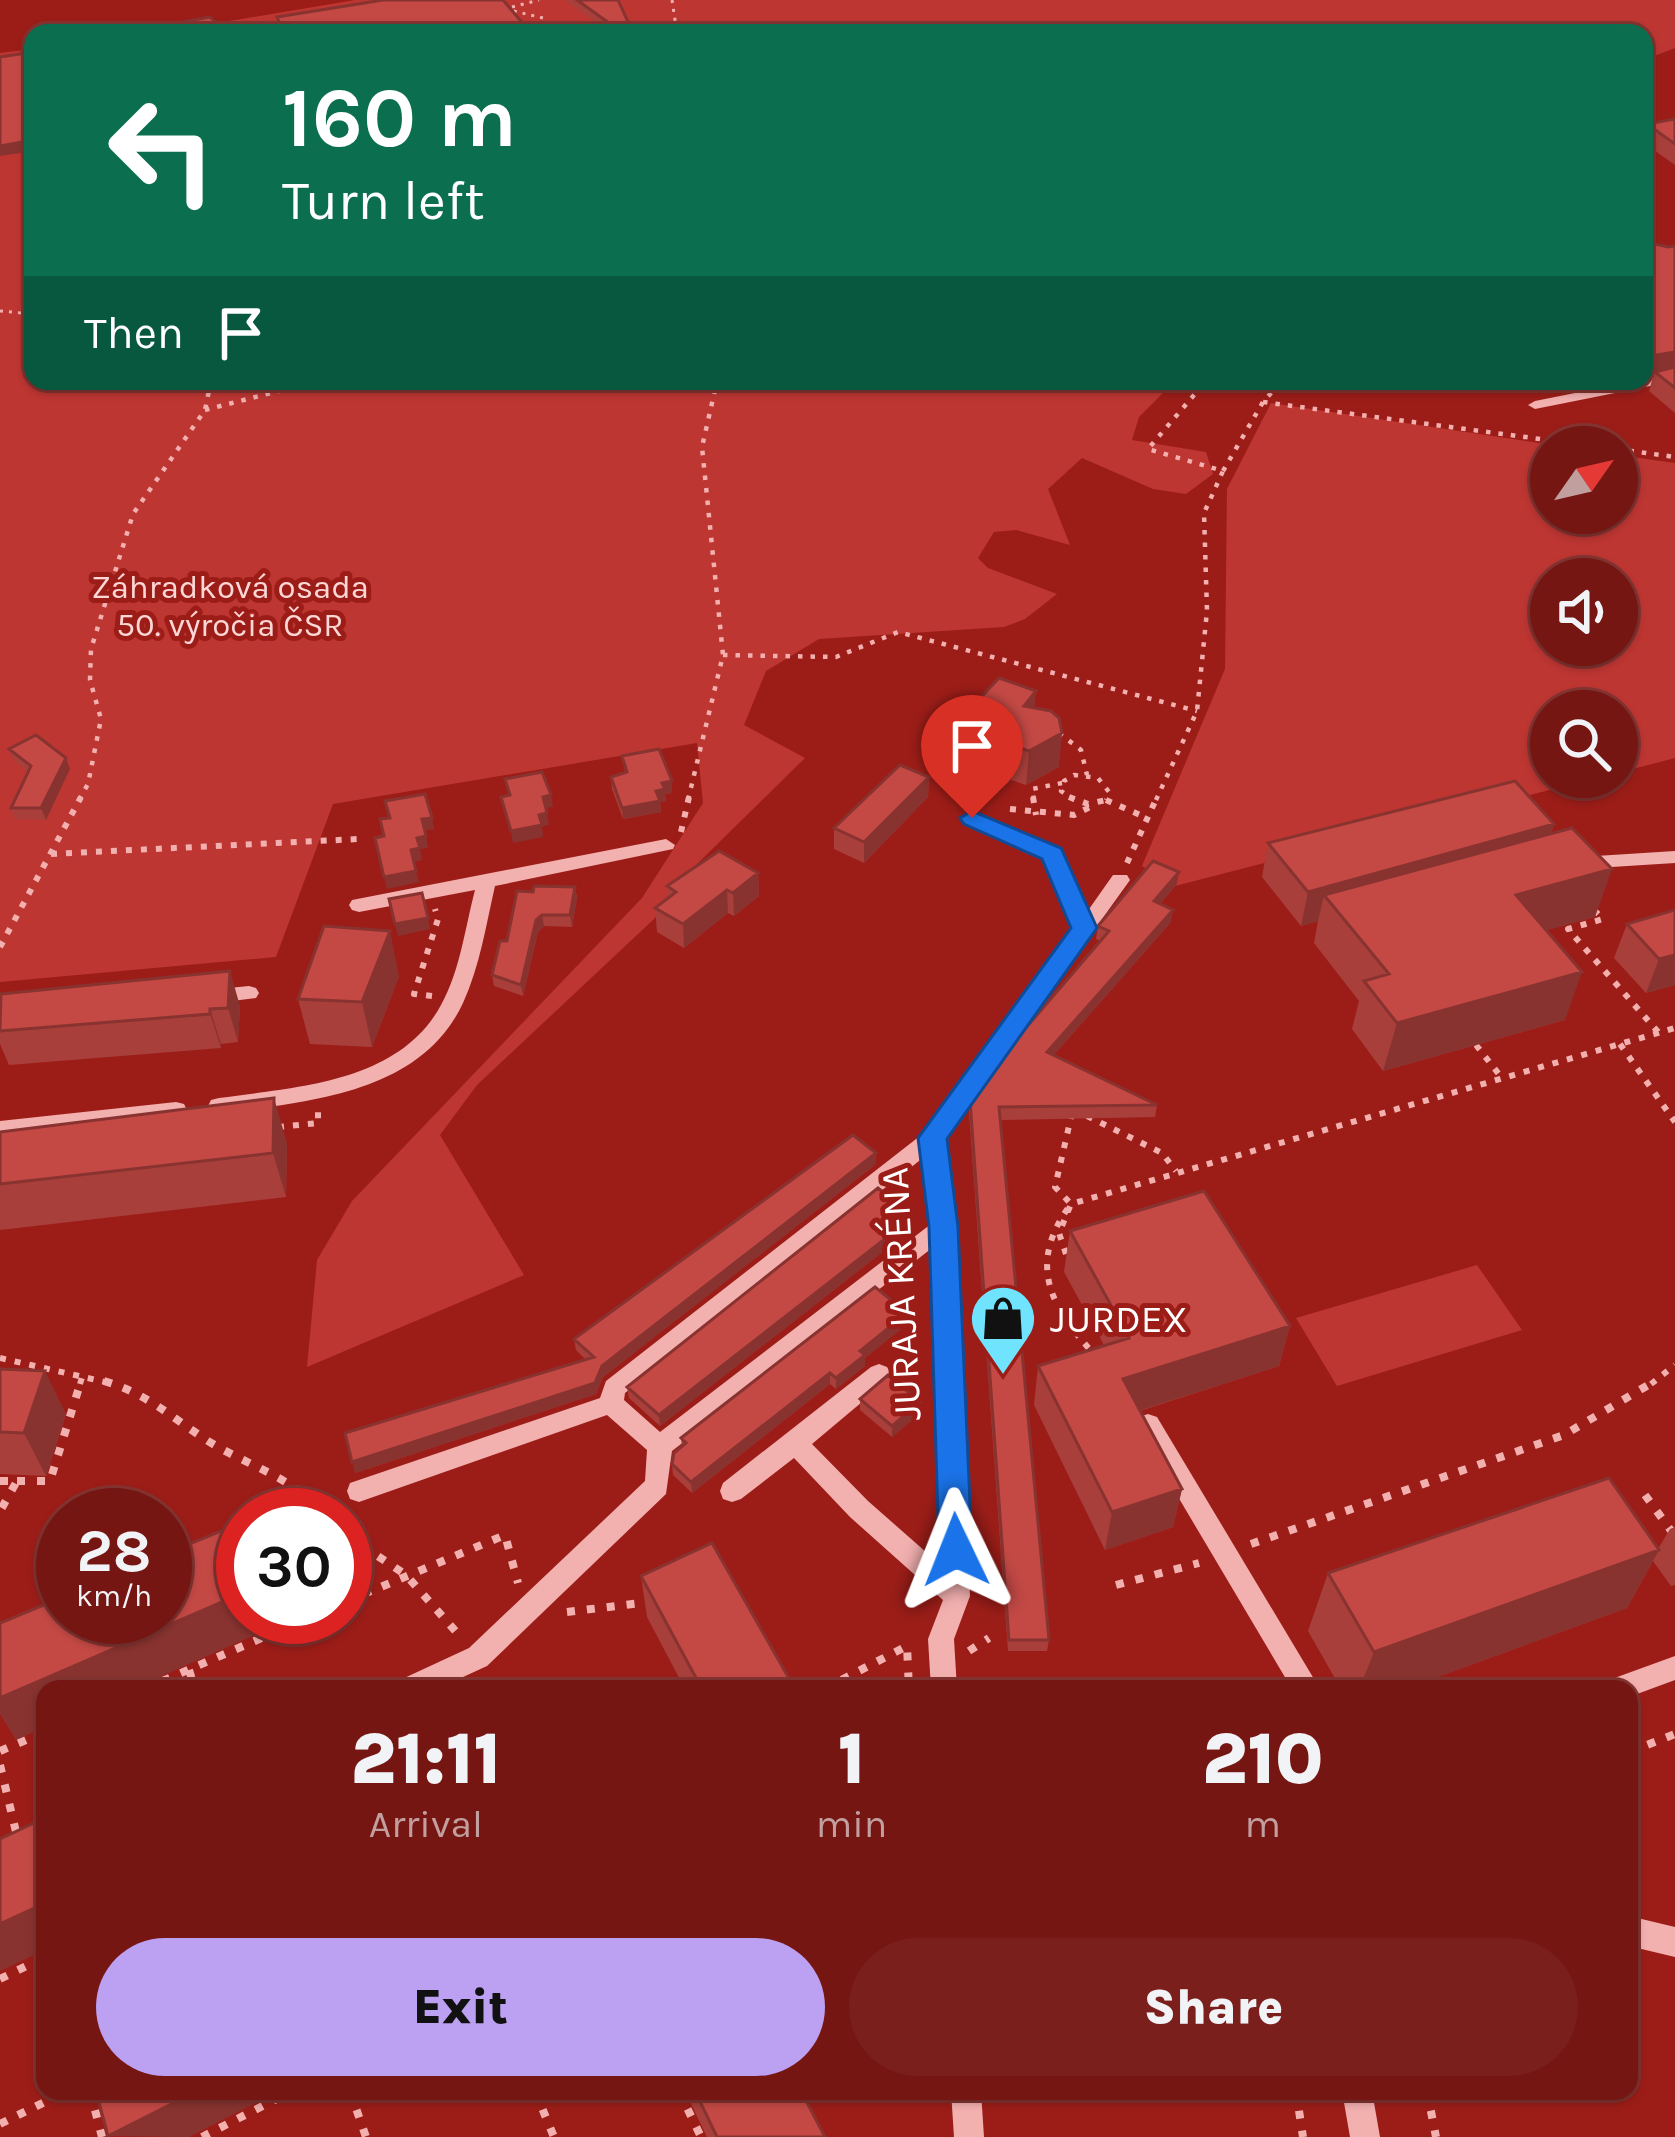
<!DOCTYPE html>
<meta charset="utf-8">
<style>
body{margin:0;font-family:Karla,sans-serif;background:#7a1f1b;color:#f1f3f6;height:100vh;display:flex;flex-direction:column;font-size:45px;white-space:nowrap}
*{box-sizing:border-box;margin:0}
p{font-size:39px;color:#c29f9f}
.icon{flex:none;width:66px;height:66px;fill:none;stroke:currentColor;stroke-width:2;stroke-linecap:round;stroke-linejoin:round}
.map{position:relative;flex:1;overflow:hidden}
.side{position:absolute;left:36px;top:1680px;width:1602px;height:420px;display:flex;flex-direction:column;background:#751612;border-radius:24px;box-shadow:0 3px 9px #0004,0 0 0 3px #863532}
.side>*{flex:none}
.hud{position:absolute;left:24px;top:24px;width:1629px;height:366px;border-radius:24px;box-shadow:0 3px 9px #0004,0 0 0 3px #863532;background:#0b6e4f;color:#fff;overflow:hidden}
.needle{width:78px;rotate:56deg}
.fabs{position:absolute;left:1530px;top:426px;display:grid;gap:24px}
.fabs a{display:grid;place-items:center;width:108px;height:108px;border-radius:50%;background:#751612;box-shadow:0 3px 9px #0004,0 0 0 3px #863532;font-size:60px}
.speed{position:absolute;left:36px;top:1488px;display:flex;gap:24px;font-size:60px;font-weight:700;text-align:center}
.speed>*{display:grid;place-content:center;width:156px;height:156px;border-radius:50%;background:#751612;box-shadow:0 3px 9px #0004,0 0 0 3px #863532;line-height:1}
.speed small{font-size:30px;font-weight:400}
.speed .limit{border:18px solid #d22;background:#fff;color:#111}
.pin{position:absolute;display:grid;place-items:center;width:102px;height:102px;color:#fff;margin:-123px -51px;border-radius:50% 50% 50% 0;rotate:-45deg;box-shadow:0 0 12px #0007}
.pin .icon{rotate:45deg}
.me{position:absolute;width:132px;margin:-66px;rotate:358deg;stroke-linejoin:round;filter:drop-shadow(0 0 9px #0008)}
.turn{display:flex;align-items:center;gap:42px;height:252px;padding:0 60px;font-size:54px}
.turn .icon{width:156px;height:156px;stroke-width:2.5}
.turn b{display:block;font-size:84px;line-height:102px}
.then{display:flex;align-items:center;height:114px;padding:0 60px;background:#0003;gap:24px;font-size:45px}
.eta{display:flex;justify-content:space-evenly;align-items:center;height:204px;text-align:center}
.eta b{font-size:72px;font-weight:800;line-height:84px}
.primary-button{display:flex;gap:24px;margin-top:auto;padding:24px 60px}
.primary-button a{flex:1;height:138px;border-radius:72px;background:#bca0f2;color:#111;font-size:48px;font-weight:800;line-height:138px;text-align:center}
.primary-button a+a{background:#7a1f1b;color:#f1f3f6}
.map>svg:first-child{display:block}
.green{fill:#bd3632;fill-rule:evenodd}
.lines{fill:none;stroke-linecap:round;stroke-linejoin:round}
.path-far3{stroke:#f2b0af;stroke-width:3;stroke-dasharray:3 6;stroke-linecap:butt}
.path-far2{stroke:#f2b0af;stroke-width:4.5;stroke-dasharray:4.5 8;stroke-linecap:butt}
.path-far1{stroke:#f2b0af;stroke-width:6;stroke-dasharray:6 9;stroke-linecap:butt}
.path{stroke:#f2b0af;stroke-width:8;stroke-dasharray:8 12;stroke-linecap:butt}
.minor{fill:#f2b0af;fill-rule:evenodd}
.wall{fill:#a93f3b}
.shaded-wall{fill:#893330}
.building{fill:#c44945;stroke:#893330;stroke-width:3}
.route{fill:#1a73e8;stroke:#114b97;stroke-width:3}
.labels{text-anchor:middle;stroke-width:10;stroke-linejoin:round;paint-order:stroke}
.far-park-label{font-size:33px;fill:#fcd7d6;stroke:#9c1d18}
.street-label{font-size:39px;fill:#fff;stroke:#9c1d18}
.poi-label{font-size:39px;fill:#fff;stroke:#9c1d18;text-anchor:start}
</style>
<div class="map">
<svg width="1675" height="2137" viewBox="0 0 1675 2137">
<rect width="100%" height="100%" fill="#9c1d18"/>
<!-- green -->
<path class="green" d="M355,0H1675V48L1644,60V33H158Z
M33,49V381H1175L1139,417L1132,440L1206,452L1213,474L1186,494L1153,489L1082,458L1048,489L1070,545L1016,530L994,532L978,558L988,568L1057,594L1025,619L1004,627L819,639L766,671L744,725L805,758L697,864L654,919L477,1085L440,1135L524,1275L307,1367L317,1260L352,1201L642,898L703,803L697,743L333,804L276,957L0,982V53Z
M1271,403L1566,447H1551V513H1617V455L1675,463V758L1617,773V711H1551V777H1600L1175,886L1142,866L1225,669L1227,489ZM1551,579H1617V645H1551Z
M1477,1265L1522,1330L1337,1386L1296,1318Z"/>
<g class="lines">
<!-- path-far3 -->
<path class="path-far3" d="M672,0L677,33
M512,7L539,0
M505,9L543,18L557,31L544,33
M0,311L33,314"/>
<!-- path-far2 -->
<path class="path-far2" d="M1263,402L1600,447
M205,410L317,381
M1617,449L1675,457
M1223,471L1263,402L1282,381
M723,655L836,657L898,632L1197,711
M1059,733L1081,750L1087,775
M945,772L951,785L975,796
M79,800L88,784L101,719L90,680L91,649L133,514L205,410L211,381
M688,800L723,655L702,447L717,381
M1034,800L1032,789L1062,783
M1074,800L1061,791L1064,781L1074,775L1098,778L1109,792L1106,800
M1156,800L1197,711L1207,611L1204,513L1223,471L1148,449L1206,381"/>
<!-- path-far1 -->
<path class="path-far1" d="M1033,797L1036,815
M1069,797L1088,804L1106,800
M1106,800L1147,818
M1010,809L1074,815L1092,806
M681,832L689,797
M51,854L359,839
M1127,863L1157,797
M1594,910L1603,919L1568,929L1659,1033
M0,947L81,797
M432,996L414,994L438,919L435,909
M1620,1044L1675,1122
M1476,1045L1502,1078
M1072,1113L1055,1187L1071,1204C1027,1263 1049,1306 1095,1355
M1087,1116L1162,1153L1176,1171
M278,1127L318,1123V1111
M1066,1254L1059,1233L1071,1204L1675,1028
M0,1358L114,1384
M80,1384L83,1374
M1651,1384L1675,1365"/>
<!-- path -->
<path class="path" d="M104,1381C148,1394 171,1417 208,1441C248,1466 295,1478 325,1515
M0,1481H17L0,1511
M17,1481H50L81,1381
M1645,1495L1675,1536
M345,1534L406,1575L458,1634
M1251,1544L1564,1435L1655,1381
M1116,1585L1199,1563
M345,1602L505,1535L518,1583
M567,1612L649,1602
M969,1651L989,1638
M189,1670L195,1689
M144,1689L310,1617
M824,1689L907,1646L909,1689
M0,1751L45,1732
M1629,1752L1675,1734
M0,1765L17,1836
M0,1979L45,1957
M90,2091L102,2137
M350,2091L366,2137
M535,2091L554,2137
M679,2091L701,2137
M1296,2091L1303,2137
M1427,2091L1436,2137
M0,2124L67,2091
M202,2137L292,2091"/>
<!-- minor -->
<path class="minor" d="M1675,373V381L1535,409L1528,405L1535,401Z
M972,812L1059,850L1087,912L1113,875H1127L1130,880L944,1139L954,1227L970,1596L954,1639L957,1689H931L928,1639L943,1600L850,1517L794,1458L741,1499L732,1502L723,1499L720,1491L723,1483L871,1367L879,1364L887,1367L891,1374L887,1381L812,1444L868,1501L943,1567L932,1248L672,1451L666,1494L487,1666L437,1689H396L400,1680L469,1648L645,1481L647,1450L607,1415L359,1502L350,1499L347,1491L350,1483L600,1398L606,1381L925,1132L1074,928L1044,858L965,822L963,818ZM924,1157L931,1224L660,1432L624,1400L625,1393Z
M666,839L675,845L673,849L495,886C486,925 480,966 463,1003C420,1095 307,1101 219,1114L211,1112L208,1106L211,1100L219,1098C296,1087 399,1083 441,1005C460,971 465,928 475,890L359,912L352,910L349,905L352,900Z
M1675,851V863L1580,869L1570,863L1580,857Z
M249,986L256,988L259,993L256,998L208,1004L198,997L208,990Z
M176,1102L184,1104L187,1110L184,1116L176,1118L0,1137V1121Z
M1148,1414L1157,1417L1320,1689H1292L1139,1431L1136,1424L1139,1417Z
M1675,1656V1680L1629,1697V1689H1605L1609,1680Z
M1629,1916L1675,1927V1957L1629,1946Z
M951,2091H981L984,2137H954Z
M1342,2091H1372L1380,2137H1350Z"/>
</g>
<!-- wall -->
<path class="wall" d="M565,0H618L633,33H610Z
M1675,119V165L1644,143L1647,124Z
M1644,236L1646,242L1668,247L1675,246V413L1649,391L1654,373L1644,375Z
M1035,708L1059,767L1026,785L1011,780L997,793L927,770L928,736L968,711Z
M9,749L66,758L70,769L46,820L15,819L11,808L28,772L13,760Z
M622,756L672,793L665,794L666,801L660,802L661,812L623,819L612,789L611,777L625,772Z
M929,777L928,797L864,863L834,849V828Z
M1554,824L1551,834L1595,917L1546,930L1565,1020L1383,1071L1352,1029L1359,1001L1314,943L1318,921L1301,926L1262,877L1268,843Z
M758,873L759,896L734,916L728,913L684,948L657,932L655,908L668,898L667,886Z
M1177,884L1160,904L1171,922L1053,1056L1157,1105L1155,1117L1000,1120L1049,1640L1047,1651H1008L969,1112L970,1100L1101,941L1096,939L1098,926Z
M575,887L577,898L572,927L544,926L538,932L523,996L494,986L492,975L533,892Z
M1675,910V985L1646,993L1614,958L1627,924Z
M399,976L372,1047L310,1044L298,999Z
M0,998L240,1006L238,1042L221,1044V1048L9,1065L0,1044Z
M0,1132L287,1143L286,1197L0,1230Z
M876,1164L603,1377L596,1394L355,1473L586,1360L576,1350L574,1339Z
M913,1228L660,1426L629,1398L627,1387Z
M1070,1231L1290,1326L1279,1366L1140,1411L1182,1489L1173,1527L1105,1550L1034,1405L1038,1366L1104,1345L1064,1272Z
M907,1324L865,1358V1366L836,1389L830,1384L692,1493L673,1475L672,1464L682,1447L681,1438Z
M0,1369L66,1414L46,1476L0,1474Z
M860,1399L919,1414L892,1437L860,1410Z
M1675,1527V1585L1671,1586L1653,1561L1627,1608L1405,1689H1341L1308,1631L1328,1573L1658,1549L1670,1529Z
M641,1576L795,1689H685L647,1617Z
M685,2091H801L825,2137H707Z
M1102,2091H1218L1215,2098L1103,2099Z"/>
<!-- shaded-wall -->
<path class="shaded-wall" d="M33,140V151L0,156V146Z
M1675,352V370L1644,375V357Z
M1036,691L1033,725L1024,706Z
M1062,733L1059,767L1026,785L1029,751Z
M1014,746L1011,780L997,793L1000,758Z
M66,758L70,769L46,820L41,808Z
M929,777L928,797L864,863V842Z
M672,781V793L665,794L666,801L660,802L661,812L623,819L622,808L656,791L662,783Z
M551,795L553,807L544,808L543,797Z
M547,813L549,825L542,826L543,837L513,843L511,831L539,815Z
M432,818L434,829L424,831L422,819Z
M1554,824L1543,859L1324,895L1318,921L1301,926L1308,892Z
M426,836L428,848L420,849L422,860L414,862L411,850L417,838Z
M1612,869L1595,917L1500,943L1516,895Z
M416,871L419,882L387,889L384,877Z
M1179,872L1177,884L1152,914L1154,901Z
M758,873L759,896L734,916L733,893Z
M575,887L577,898L572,927L570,915Z
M727,890L728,913L684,948L683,924Z
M1173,910L1171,922L1045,1065L1047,1052Z
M542,915L544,926L538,932L523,996L521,985L536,920Z
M428,918L430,929L398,936L395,924Z
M390,931L399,976L372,1047L362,1002Z
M1675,955V985L1646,993L1659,959Z
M230,971L240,1006L238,1042L228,1008Z
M1582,972L1565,1020L1383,1071L1397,1023Z
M210,1009L221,1044V1048L210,1014Z
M274,1098L287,1143L286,1197L273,1153Z
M876,1153V1164L603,1377L596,1394L355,1473L352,1462L602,1366Z
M913,1217V1228L660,1426L659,1415Z
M907,1313V1324L865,1358V1366L836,1389V1378L860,1351Z
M1290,1326L1279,1366L1116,1418L1123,1379Z
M45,1371L66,1414L46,1476L24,1433Z
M830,1373V1384L692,1493L691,1482Z
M920,1402L919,1414L892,1437V1426Z
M1182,1489L1173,1527L1105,1550L1112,1512Z
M1659,1550L1627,1608L1405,1689H1359L1374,1652Z
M243,1593V1617H296L132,1689H45V1727L16,1740L0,1714V1698Z
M45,1903V1950L0,1971V1924Z
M197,2091H279L189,2137L108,2136Z"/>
<!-- building -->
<path class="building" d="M383,0H503L531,33H284L277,17Z
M577,0H618L633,33H623Z
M210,17L227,33H189L182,22Z
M600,28L605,33H566Z
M33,52V140L0,146V57Z
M1675,119V144L1647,124Z
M1644,236L1646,242L1668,247L1675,246V352L1644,357Z
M1675,367V388L1655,372Z
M999,678L1036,691L1024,706L1051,711L1059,718L1062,733L1029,751L1014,746L1000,758L928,736L954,706L968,711Z
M36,735L66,758L41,808H11L31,766L9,749Z
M659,749L672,781L662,783L665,789L656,791L660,801L622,808L611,777L627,772L622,756Z
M900,765L929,777L864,842L834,828Z
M542,772L551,795L543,797L547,813L539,815L542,825L511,831L501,797L510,795L505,779Z
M1515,781L1554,824L1308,892L1268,843Z
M425,794L432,818L422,819L426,836L417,838L420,848L411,850L416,871L384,877L375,838L384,836L380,819L390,818L385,801Z
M1572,828L1612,869L1516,895L1582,972L1397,1023L1364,981L1389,974L1324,895Z
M719,851L758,873L733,893L727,890L683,924L655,908L676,892L667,886Z
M1153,861L1179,872L1154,901L1173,910L1047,1052L1157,1105L999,1107L1049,1640H1009L970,1100L994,1065L1109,931L1098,926Z
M534,886L575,887L570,915H542L536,920L521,985L492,975L500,941H507L517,891L533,892Z
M422,893L428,918L395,924L389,899Z
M1675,910V955L1659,959L1627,924Z
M324,926L390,931L362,1002L298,999Z
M230,971L228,1008L210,1009V1014L0,1031L1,994Z
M274,1098L273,1153L0,1184V1132Z
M853,1135L876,1153L602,1366L595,1383L352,1462L345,1433L594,1357L574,1339Z
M878,1188L913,1217L659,1415L627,1387Z
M1204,1191L1290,1326L1123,1379L1182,1489L1112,1512L1038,1366L1129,1338L1070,1231Z
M875,1287L907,1313L860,1351L865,1355L836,1378L830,1373L691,1482L672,1464L674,1453L686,1443L681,1438Z
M0,1369L45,1371L24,1433L0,1432Z
M888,1375L920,1402L892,1426L860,1399Z
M1609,1478L1659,1550L1374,1652L1328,1573Z
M290,1502L295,1515H259Z
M243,1522V1593L0,1698V1623L63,1597V1617H165V1554Z
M712,1543L795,1689H702L641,1576Z
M1172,1685V1689H1070V1687Z
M45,1818V1903L0,1924V1839Z
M96,2091H197L108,2136Z
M695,2091H801L825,2137H717Z"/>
<!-- route -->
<path class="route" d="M972,811L1061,848L1097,928L947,1139L958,1227L972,1550L967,1560L956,1564L944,1560L939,1550L929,1227L918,1138L1071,928L1042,859L964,824L960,818Z"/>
<!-- icons -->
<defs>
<symbol id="shop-pin" viewBox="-11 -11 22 30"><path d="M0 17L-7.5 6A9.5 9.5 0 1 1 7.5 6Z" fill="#70e4ff" stroke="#9c1d18"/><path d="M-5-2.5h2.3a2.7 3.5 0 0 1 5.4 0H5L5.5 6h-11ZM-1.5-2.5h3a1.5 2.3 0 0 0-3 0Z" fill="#111"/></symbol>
</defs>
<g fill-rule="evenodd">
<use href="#shop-pin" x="965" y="1280" width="76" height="104"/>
</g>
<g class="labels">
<!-- far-park labels -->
<g class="far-park-label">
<text x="230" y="598">Záhradková osada<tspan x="230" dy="38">50. výročia ČSR</tspan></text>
</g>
<!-- street labels -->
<g class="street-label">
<text transform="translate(900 1294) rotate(-93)" y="14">JURAJA KRÉNA</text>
</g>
<!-- poi labels -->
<g class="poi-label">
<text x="1050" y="1332">JURDEX</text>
</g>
</g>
</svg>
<div class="fabs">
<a><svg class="needle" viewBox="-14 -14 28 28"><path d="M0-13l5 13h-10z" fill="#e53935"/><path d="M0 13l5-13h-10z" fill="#c29f9f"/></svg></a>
<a><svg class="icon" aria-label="sound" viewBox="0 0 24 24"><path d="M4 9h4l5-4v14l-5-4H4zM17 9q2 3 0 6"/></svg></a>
<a><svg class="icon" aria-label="search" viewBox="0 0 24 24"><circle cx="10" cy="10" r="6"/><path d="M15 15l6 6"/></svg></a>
</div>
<div class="speed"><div>28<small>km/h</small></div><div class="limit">30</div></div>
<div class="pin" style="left:972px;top:818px;background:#d93025"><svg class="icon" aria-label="arrive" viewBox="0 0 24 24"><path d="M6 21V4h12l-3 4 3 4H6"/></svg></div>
<svg class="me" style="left:956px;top:1550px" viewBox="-20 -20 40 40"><path d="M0-17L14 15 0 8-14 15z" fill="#1a73e8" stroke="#fff" stroke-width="4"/></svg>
<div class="hud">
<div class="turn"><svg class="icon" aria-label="left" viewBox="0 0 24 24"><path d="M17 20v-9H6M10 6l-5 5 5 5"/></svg><div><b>160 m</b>Turn left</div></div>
<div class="then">Then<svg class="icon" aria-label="arrive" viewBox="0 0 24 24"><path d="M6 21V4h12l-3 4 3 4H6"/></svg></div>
</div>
<section class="side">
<div class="eta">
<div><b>21:11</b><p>Arrival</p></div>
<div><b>1</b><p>min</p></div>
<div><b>210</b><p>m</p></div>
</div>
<div class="primary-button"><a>Exit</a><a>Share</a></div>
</section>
</div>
